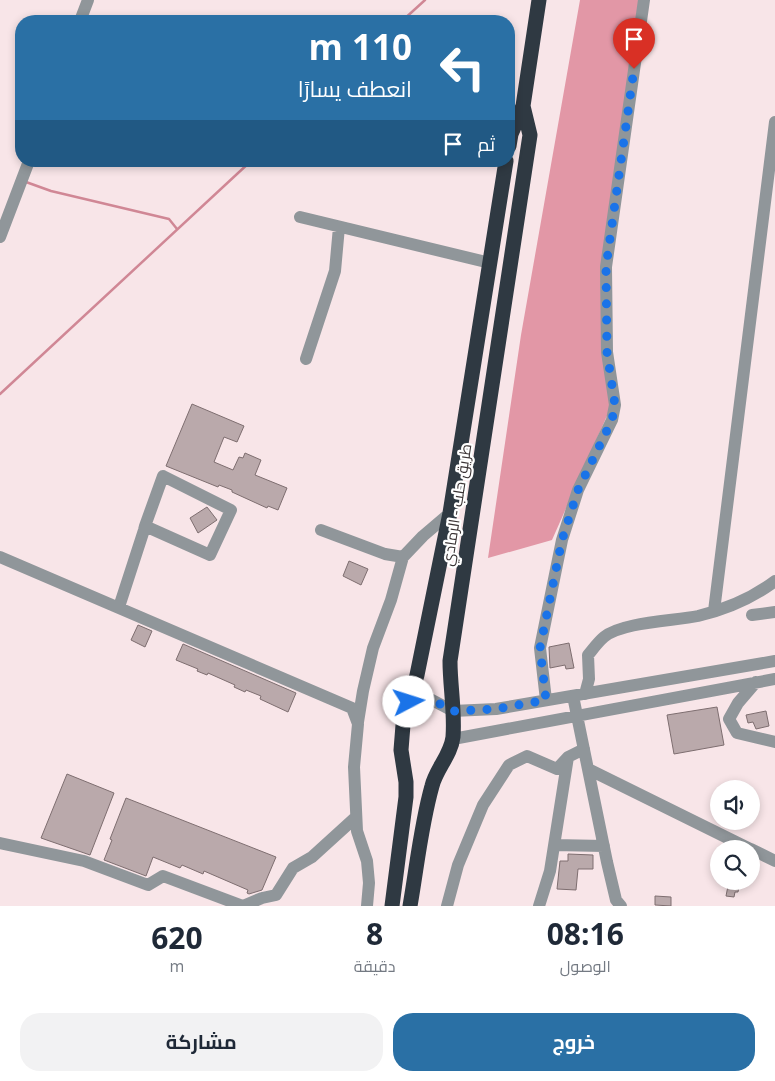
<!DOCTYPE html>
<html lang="ar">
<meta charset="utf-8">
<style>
body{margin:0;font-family:"Open Sans",Cairo,sans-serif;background:#f2f2f3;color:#1f2937;direction:rtl;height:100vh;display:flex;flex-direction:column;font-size:19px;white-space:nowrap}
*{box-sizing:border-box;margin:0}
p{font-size:16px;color:#747a83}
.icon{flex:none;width:28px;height:28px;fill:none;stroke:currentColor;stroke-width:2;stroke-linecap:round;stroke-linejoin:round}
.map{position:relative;height:906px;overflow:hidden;direction:ltr}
.side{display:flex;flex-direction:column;background:#fff;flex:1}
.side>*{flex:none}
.guide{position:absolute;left:15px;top:15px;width:500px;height:152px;border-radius:20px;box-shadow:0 2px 8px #0003;direction:rtl;background:#2a70a5;color:#fff;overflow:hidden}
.buttons{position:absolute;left:710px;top:780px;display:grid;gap:10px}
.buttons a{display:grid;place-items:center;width:50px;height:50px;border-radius:50%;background:#fff;box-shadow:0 2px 8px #0003;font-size:25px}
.pin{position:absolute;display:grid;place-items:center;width:42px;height:42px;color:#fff;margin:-51px -21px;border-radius:50% 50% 50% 0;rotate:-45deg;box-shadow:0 0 5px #0007}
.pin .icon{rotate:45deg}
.me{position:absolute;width:55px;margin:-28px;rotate:85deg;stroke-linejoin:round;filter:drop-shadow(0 0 4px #0008)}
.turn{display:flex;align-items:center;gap:18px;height:105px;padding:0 20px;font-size:22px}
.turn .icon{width:65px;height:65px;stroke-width:2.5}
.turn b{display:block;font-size:35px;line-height:42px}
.then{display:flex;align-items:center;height:48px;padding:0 20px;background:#0003;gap:10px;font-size:19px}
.eta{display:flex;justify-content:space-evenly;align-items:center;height:85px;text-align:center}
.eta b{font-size:30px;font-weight:700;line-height:35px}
.primary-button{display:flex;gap:10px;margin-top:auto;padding:10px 20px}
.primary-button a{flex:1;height:58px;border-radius:20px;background:#2a70a5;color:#fff;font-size:20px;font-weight:700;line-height:58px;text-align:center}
.primary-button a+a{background:#f2f2f3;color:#1f2937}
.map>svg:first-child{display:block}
.forest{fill:#e297a6}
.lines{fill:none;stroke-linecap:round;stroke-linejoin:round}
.stream{stroke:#d08795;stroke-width:2.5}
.building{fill:#baa9ab;stroke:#7e6e70}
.minor{stroke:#90969a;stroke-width:12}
.highway{stroke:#2f3942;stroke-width:15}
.route{stroke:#1a73e8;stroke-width:9;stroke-dasharray:0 16.2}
.labels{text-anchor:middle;stroke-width:4.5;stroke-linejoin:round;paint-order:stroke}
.street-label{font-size:15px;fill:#3b3435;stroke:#fff}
</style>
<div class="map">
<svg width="775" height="906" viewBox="0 0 775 906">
<rect width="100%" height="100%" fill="#f8e5e8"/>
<!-- forest -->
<path class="forest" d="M580,0H641L603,269L610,409L552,540L488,558L521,335Z"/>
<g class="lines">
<!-- stream -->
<path class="stream" d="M402,21L425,0
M26,182L51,191L169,219L177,229
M0,394L251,161"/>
</g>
<!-- building -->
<path class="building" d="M192,404L244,426L237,442L224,437L214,462L233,470L239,457L243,458L245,453L261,460L255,475L287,488L278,510L268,506L267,508L232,492V490L219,485L218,487L166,466Z
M207,507L217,520L198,533L190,518Z
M349,561L368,569L361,585L343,576Z
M138,625L152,631L145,647L131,640Z
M569,643L574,668L566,669L565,665L550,668L549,647Z
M183,644L296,693L288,712L260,699L261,696L246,690L245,692L234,687L235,685L208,673L207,675L197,671L198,669L176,660Z
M717,707L724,745L674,754L667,715Z
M766,711L769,726L756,729L753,722L748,723L746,715Z
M67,774L114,793L90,855L41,838Z
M126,798L276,857L262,890L249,894L247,893L248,890L204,871L203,874L182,865L180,868L153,857L146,876L104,860L112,840L110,839Z
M568,854L593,855V869H578L576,890L557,889L560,861H568Z
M729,881H740L738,892H735L734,897L726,896Z
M655,896L671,897V906L655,905Z"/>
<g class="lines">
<!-- minor -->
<path class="minor" d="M80,21L88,0
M300,217L490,263
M0,237L29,161
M306,359L335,271L339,227
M321,530L385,554L403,557
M0,557L352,708L358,724L354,767L357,831L367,861L369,883L367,906
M119,607L144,530L145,526L163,476L231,510L210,555L145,526
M714,611L775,122
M752,615L775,612
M756,682L738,703L729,719L737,733L775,742
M585,694L589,679L588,655C593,649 598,642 604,637C622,622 674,621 698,616C727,609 751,599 775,581
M573,696L607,862L616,900L621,906
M546,700L540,648L562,540L578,490L612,420L615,405L607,352L606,267L644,0
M409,702L422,699L432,700L453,711L496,709L775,661
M358,722L363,691L373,648L391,600L403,557L423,536L450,513
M453,739L775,679
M588,769L750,849
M0,843L84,861L148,885L163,876L243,906L262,898L276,895L293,868L312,857L356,817
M554,845L604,846
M751,849L775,861
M447,906L458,865L483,805L509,765L527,756L557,769L568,757L584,749
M539,906L550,871L568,757"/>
<!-- highway -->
<path class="highway" d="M509,146L511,134L523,106L539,0
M392,906L406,797V782L401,750L403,725L417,675L450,513L506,161
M410,906C417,866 421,825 432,786C436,769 451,755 453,737C455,711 450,686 450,661L530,135L523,106"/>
</g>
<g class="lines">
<!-- route -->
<path class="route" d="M409,702L422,699L432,700L454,711L496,709L546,700L540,648L562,540L578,490L612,420L615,405L607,352L606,267L634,69"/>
</g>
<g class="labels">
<!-- street labels -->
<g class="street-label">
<text transform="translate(457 505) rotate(-81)" y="5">طريق حلب - الرمادي</text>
</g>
</g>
</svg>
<div class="buttons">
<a><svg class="icon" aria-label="sound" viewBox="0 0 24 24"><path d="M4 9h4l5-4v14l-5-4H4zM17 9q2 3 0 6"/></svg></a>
<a><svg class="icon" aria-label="search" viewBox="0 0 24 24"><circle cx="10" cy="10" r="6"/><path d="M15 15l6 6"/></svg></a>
</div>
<div class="pin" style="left:634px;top:69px;background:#d93025"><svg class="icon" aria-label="arrive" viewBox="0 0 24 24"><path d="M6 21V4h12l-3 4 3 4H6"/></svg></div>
<svg class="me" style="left:409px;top:702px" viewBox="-20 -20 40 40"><circle r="19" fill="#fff"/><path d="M0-13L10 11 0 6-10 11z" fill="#1a73e8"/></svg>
<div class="guide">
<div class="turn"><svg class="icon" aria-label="left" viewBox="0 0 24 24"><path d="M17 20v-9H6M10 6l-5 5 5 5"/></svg><div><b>110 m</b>انعطف يسارًا</div></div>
<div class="then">ثم<svg class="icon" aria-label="arrive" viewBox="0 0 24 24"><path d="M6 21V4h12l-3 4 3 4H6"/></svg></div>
</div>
</div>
<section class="side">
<div class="eta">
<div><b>08:16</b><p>الوصول</p></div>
<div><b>8</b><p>دقيقة</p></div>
<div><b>620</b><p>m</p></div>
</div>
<div class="primary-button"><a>خروج</a><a>مشاركة</a></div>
</section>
